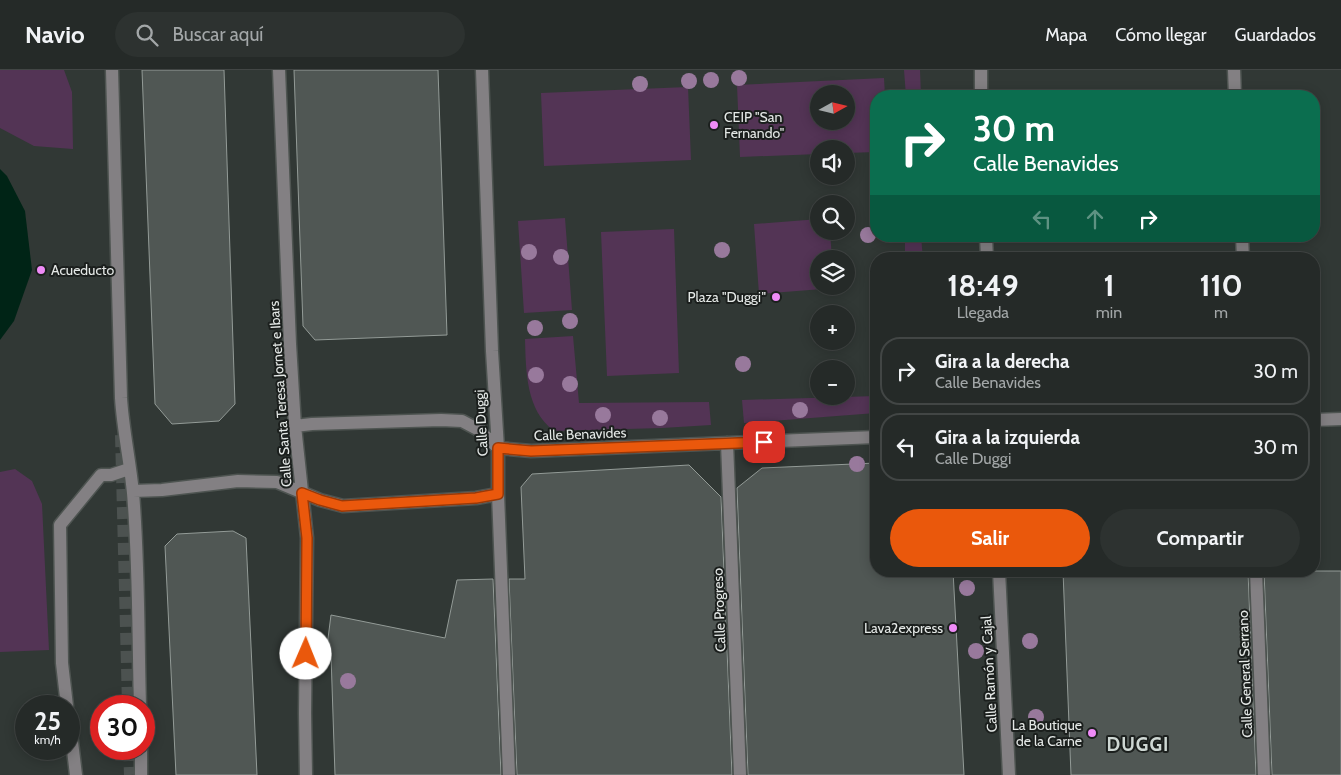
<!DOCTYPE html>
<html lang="es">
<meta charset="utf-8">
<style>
body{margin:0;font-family:Cabin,sans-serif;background:#2d3230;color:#f1f3f6;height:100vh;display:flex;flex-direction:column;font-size:19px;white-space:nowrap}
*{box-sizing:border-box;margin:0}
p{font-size:16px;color:#a3a7a8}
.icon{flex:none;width:28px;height:28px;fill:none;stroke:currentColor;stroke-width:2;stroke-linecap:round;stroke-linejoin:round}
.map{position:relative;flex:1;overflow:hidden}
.drawer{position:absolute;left:870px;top:182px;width:450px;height:325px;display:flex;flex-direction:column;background:#252a28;border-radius:20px;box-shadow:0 2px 12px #0003,0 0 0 1px #424645}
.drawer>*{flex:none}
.banner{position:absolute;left:870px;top:20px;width:450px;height:152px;border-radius:20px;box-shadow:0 2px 12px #0003,0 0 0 1px #424645;background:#0b6e4f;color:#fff;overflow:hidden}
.needle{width:32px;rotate:82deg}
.tools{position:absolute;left:810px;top:15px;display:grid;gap:10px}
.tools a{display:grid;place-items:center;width:45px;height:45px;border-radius:50%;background:#252a28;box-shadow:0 2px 12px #0003,0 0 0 1px #424645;font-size:25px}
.speed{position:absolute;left:15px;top:625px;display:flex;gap:10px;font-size:25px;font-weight:700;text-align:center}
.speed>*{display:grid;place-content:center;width:65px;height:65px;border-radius:50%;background:#252a28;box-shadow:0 2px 12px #0003,0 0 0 1px #424645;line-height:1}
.speed small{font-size:12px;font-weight:400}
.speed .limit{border:8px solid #d22;background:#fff;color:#111}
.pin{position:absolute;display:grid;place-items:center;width:42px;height:42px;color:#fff;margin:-21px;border-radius:10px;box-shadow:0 2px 8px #0006}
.me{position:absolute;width:55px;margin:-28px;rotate:1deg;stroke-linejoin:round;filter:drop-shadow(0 0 4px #0008)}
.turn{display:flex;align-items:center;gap:18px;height:105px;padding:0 20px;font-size:22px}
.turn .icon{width:65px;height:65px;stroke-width:2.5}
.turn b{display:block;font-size:35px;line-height:42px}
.lanes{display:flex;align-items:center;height:48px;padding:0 20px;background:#0003;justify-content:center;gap:25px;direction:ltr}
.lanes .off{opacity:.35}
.eta{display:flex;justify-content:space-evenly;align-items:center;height:85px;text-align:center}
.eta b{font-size:30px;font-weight:800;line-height:35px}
.button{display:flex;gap:10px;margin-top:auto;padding:10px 20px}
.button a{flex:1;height:58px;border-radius:30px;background:#ea580c;color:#fff;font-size:20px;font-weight:800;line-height:58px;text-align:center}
.button a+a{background:#2d3230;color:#f1f3f6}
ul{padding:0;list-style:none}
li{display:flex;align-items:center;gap:15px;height:68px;margin:0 10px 8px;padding:0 10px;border:2px solid #424645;border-radius:20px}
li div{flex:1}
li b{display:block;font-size:19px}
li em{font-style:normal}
header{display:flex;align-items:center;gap:30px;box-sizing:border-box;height:70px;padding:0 25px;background:#252a28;border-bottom:1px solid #424645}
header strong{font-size:24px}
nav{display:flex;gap:28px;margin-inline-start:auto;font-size:18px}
.search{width:350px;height:45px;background:#2d3230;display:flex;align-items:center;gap:12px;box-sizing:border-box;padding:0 18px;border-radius:28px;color:#a3a7a8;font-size:19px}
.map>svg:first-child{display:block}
.green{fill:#533455;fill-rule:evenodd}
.water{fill:#002416}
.building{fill:#505754;stroke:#939b97}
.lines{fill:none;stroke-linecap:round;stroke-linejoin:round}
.minor-tunnel{stroke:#4c5250;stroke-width:12;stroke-dasharray:12 6;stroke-linecap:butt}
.minor-casing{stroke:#4e5451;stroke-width:15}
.minor{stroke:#838083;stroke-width:12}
.tree{fill:#98799c}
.route-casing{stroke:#983908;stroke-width:12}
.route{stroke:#ea580c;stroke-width:9}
.poi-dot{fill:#ef8bf7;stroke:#1b1f1d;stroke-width:2}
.labels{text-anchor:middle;stroke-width:4;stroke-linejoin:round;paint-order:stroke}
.poi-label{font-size:14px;fill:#e4e8e6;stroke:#1b1f1d;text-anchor:end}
.street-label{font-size:14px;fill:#e4e8e6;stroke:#1b1f1d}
.district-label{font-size:19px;font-weight:bold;letter-spacing:1px;fill:#ced7d3;stroke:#1b1f1d}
</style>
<header>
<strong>Navio</strong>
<div class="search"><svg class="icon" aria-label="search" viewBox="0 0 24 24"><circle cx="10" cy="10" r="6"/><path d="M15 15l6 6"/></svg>Buscar aquí</div>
<nav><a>Mapa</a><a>Cómo llegar</a><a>Guardados</a></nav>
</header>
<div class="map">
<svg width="1341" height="705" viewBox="0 0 1341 705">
<rect width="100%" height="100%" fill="#313835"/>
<!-- green -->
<path class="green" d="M0,0H64L72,22L73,79L34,76L0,58Z
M904,0H920L921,26H906Z
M884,8L885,26H876V82L846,83V79H819V84L740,87L737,15ZM819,24H846V51H819Z
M688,17L691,90L544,96L541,23Z
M565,148L572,240L524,243L518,151Z
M819,149V161H830L832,189H819V216H835V218L759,224L754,154Z
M674,159L679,303L607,306L601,162Z
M905,166H921L923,189H905Z
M573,266L579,333L709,332L711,355L662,358L554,361C526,340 526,302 525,269Z
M876,326V343L744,353L742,330Z
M15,399L32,411L42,434L49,580L0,582V402Z"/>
<!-- water -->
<path class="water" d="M0,99L7,106L25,141L32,200L14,251L0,270Z"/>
<!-- building -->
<path class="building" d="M142,0H224L235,334L219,351L172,354L155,334Z
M294,0H438L447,265L315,270L303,256Z
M876,393V501H953L964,705H748L737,418L762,398Z
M689,395L721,427L732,705H517L509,509H525L521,417L532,404Z
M233,461L246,468L257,705H176L165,476L177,464Z
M1063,501H1248L1256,705H1071Z
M1264,501H1341V705H1272Z
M493,509L501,705H335L331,585L326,584L331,545L445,568L457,510Z"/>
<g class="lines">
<!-- minor-tunnel -->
<path class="minor-tunnel" d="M121,365L128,636
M129,679L130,705"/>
<defs>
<path id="minor" d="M112,0L121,328C123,360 130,391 133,423C139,493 138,565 140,636
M279,0L290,274L295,356L307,468L305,643L306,705
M482,0L492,281L498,378V424L509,705
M981,0V26
M1234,0L1235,26
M986,166L987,189
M1242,166L1243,189
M1314,350L1341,349
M295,356L312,354L441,350L462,351L479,360L498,378L531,381L876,367
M727,373L740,705
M133,421L162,420L238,411L277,412L320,430L343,436L476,428L498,424
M999,501L1009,705
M1256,501L1264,705
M67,636L62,593L60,455L101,405H111L129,399
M69,647L76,705
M141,679V705"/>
</defs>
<!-- minor casing -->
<use href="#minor" class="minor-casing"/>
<!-- minor -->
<use href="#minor" class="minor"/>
</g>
<!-- trees -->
<g class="tree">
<circle cx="739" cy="8" r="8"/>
<circle cx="711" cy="10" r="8"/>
<circle cx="689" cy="11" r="8"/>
<circle cx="640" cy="14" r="8"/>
<circle cx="868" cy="165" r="8"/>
<circle cx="722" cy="180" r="8"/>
<circle cx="529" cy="182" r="8"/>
<circle cx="561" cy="187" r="8"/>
<circle cx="570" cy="251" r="8"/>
<circle cx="535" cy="258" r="8"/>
<circle cx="743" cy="294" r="8"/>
<circle cx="536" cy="305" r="8"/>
<circle cx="570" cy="314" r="8"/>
<circle cx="800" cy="340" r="8"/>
<circle cx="603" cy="345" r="8"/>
<circle cx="660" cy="348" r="8"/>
<circle cx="857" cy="394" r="8"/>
<circle cx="967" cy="518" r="8"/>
<circle cx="1030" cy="571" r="8"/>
<circle cx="976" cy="581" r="8"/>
<circle cx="348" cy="611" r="8"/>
<circle cx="1036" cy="647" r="8"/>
</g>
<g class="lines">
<defs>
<path id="route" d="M306,584L307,468L302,423L320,430L342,436L476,428L498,424V378L531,381L764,372"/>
</defs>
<!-- route casing -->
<use href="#route" class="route-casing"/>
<!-- route -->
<use href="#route" class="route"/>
</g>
<!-- markers -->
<g class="poi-dot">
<circle cx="714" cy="55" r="5"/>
<circle cx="41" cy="200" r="5"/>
<circle cx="776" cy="227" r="5"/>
<circle cx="953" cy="558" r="5"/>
<circle cx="1092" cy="663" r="5"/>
</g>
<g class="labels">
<!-- poi labels -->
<g class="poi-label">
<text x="724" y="52" text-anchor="start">CEIP "San<tspan x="724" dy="16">Fernando"</tspan></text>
<text x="51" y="205" text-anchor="start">Acueducto</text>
<text x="766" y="232">Plaza "Duggi"</text>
<text x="943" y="563">Lava2express</text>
<text x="1082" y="660">La Boutique<tspan x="1082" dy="16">de la Carne</tspan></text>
</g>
<!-- street labels -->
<g class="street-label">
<text transform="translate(280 324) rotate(-94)" y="5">Calle Santa Teresa Jornet e Ibars</text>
<text transform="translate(481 353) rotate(-93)" y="5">Calle Duggi</text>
<text transform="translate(580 364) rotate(-2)" y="5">Calle Benavides</text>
<text transform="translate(719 540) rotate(-92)" y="5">Calle Progreso</text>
<text transform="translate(989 604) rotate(-93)" y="5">Calle Ramón y Cajal</text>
<text transform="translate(1245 604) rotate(-92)" y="5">Calle General Serrano</text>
</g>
<!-- district labels -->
<g class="district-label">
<text x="1138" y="681">DUGGI</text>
</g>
</g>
</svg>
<div class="tools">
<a><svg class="needle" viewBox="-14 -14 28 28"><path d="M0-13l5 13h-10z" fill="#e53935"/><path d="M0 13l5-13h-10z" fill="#a3a7a8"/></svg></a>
<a><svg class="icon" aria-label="sound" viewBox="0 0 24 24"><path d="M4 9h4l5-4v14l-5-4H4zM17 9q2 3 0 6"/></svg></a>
<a><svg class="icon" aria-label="search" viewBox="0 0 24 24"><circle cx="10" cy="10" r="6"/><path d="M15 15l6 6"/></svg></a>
<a><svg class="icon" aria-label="layers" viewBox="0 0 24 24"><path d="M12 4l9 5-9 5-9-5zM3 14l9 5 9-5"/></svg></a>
<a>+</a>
<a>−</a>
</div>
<div class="speed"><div>25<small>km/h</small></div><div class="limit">30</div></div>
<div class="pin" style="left:764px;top:372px;background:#d93025"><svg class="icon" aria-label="arrive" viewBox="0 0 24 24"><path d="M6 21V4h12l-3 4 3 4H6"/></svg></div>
<svg class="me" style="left:306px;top:584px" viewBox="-20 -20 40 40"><circle r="19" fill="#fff"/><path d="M0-13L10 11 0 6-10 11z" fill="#ea580c"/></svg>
<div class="banner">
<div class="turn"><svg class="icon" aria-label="right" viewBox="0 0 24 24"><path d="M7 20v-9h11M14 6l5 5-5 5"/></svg><div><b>30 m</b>Calle Benavides</div></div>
<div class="lanes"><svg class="icon off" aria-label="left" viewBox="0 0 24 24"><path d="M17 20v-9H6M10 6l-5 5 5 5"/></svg><svg class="icon off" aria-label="ahead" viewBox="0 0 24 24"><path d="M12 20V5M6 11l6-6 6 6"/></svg><svg class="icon" aria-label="right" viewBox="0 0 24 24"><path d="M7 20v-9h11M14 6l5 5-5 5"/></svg></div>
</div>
<section class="drawer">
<div class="eta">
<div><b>18:49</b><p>Llegada</p></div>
<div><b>1</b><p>min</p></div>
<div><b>110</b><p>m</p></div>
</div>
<ul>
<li><svg class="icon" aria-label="right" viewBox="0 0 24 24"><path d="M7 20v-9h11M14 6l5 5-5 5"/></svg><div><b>Gira a la derecha</b><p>Calle Benavides</p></div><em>30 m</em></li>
<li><svg class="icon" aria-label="left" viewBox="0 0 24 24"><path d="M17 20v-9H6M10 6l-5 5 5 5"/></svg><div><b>Gira a la izquierda</b><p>Calle Duggi</p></div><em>30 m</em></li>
</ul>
<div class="button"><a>Salir</a><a>Compartir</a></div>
</section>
</div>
